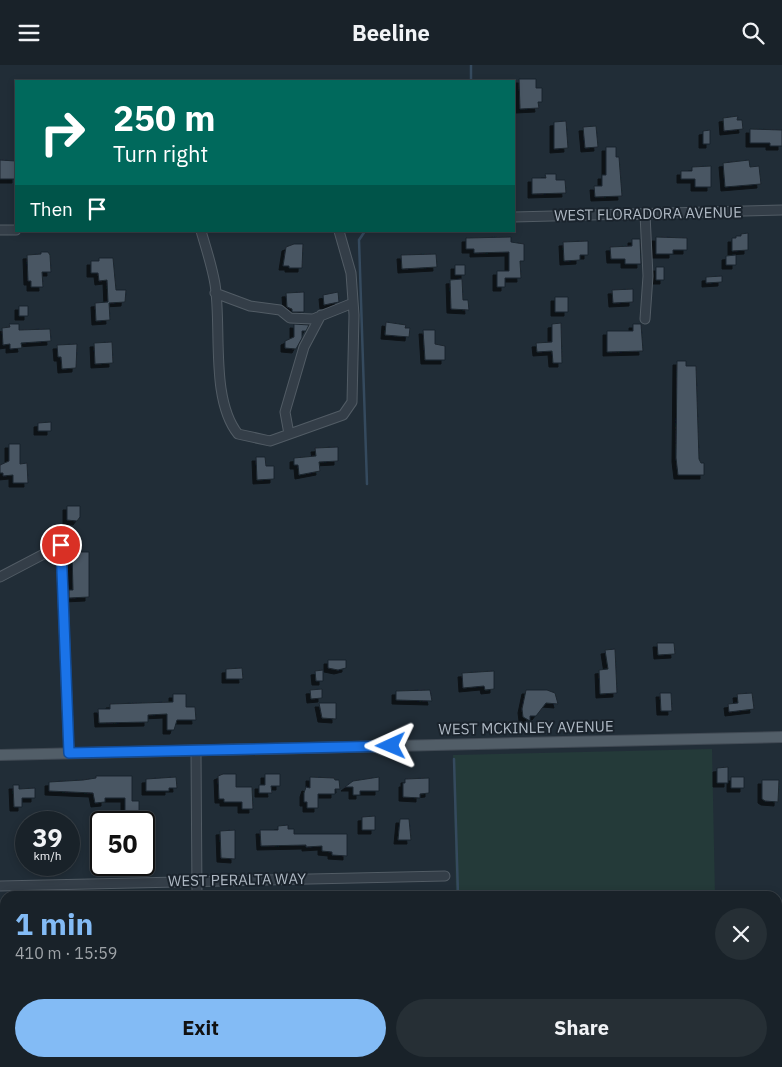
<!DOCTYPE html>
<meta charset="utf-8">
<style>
body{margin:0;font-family:"IBM Plex Sans",sans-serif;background:#262f35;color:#f1f3f6;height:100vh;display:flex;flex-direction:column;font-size:19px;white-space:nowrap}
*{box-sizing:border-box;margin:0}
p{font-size:16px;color:#9fa4a8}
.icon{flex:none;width:28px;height:28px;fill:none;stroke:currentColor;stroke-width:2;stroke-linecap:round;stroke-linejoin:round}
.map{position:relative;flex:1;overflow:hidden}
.details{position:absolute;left:0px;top:826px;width:782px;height:176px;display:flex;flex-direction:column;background:#192229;border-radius:15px 15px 0 0;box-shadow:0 2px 8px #0003,0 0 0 1px #373f46}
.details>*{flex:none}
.top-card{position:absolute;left:15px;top:15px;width:500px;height:152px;border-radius:0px;box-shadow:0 2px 8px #0003,0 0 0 1px #373f46;background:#00695c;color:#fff;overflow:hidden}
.speed{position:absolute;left:15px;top:746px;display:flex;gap:10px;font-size:25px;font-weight:700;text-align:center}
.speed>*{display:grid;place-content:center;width:65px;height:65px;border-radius:50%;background:#192229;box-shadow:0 2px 8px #0003,0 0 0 1px #373f46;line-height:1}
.speed small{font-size:12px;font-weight:400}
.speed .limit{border:2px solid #111;border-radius:8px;background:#fff;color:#111}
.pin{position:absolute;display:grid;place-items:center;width:42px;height:42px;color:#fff;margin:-21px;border:2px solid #fff;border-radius:50%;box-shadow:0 1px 5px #0007}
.me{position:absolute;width:55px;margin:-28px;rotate:269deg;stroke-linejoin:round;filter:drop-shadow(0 0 4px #0008)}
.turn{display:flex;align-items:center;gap:18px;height:105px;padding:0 15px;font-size:22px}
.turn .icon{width:65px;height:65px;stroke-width:2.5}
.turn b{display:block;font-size:35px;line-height:42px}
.then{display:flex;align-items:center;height:48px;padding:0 15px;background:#0003;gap:10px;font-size:19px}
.round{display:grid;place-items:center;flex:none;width:52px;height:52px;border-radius:26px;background:#262f35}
.headline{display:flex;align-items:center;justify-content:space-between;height:85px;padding:0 15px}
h1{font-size:30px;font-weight:700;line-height:38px;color:#83bbf5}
.action{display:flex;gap:10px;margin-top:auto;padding:10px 15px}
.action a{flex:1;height:58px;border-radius:30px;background:#83bbf5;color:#111;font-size:20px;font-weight:700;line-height:58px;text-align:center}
.action a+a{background:#262f35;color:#f1f3f6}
header{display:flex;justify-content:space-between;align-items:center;height:65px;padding:0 15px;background:#192229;font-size:22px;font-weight:700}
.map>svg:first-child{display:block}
.green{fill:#243a39}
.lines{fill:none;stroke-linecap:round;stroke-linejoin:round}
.stream{stroke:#354a5e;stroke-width:2.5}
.building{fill:#495763;stroke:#1c252e;filter:url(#shadow)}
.minor-casing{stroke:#525c65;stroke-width:11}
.major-casing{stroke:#414a54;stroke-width:12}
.minor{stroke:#343e48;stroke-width:9}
.major{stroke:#525e68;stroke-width:10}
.route-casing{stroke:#114b97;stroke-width:12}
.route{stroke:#1a73e8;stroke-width:9}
.labels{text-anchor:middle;stroke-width:4;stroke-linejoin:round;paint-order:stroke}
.street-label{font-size:15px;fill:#afb9c4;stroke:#1a232c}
</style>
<header><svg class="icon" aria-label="menu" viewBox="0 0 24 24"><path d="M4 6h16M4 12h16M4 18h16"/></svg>Beeline<svg class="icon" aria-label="search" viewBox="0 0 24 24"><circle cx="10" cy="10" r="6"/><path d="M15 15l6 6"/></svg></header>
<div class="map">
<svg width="782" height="1002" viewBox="0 0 782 1002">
<defs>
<filter id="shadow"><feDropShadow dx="-4" dy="4" stdDeviation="0" flood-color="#0009"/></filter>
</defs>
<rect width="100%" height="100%" fill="#212d37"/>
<!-- green -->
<path class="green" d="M712,684L715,831H456L453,690Z
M459,998H718V1002H459Z"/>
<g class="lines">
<!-- stream -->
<path class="stream" d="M471,0V16
M365,166L359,175L367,419
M454,694L458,831
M462,998V1002"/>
</g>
<!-- building -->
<path class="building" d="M519,14H536V23H542V37H538L539,43L520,44Z
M738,51L737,55H742L743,64L724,66L723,53Z
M566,56L568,83L554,84V57Z
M596,61L598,82L585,83L583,62Z
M750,64L782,65V81H770V78H750Z
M710,65V79H703V66Z
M606,82H616V92H619L622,131L595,132L594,121H602V110H606Z
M0,95L16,96V114H0Z
M749,95L750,102L759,101L761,119L725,122L723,98Z
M711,101V122H695V114H681V106H692V102Z
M545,109H556V115H565L566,128L532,129V113H546Z
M748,168V185L732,186V173H736V171H741V169Z
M511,172V177L524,179V196H520L521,213H505V222H497V206H509V187L474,188V184H466V173Z
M656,172L687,173V185H673V189H656Z
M632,174H640L641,199H625V194H611L610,182L632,181Z
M588,176V190H580V195L564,196L563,177Z
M294,179H303L302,203H289V201H283L286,182Z
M41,187H48L50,190L51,207H42L43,222H31V216H28L27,190L41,189Z
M436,189L437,202L402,204L401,190Z
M736,190V200H726V191Z
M99,193H113L116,225H126L125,237L109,238L110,255L96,256L95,238L108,237L107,215L99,216L98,208H91V196H99Z
M455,200H465V210H455Z
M656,202H664V215H656Z
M722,211V217L706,218V212Z
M462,214L463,235H468L469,245L451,244L450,215Z
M633,224V237L613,238L612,225Z
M304,227V247H292V244L287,242L286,228Z
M338,227L339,237L324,240L323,230Z
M555,232H568V247H555Z
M19,241H28V251H19Z
M386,257L406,260L405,263H410L409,272L385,270Z
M561,258L562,298H553L552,286L537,287L536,278L552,277V259Z
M9,259H19V265L50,264L51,276L21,278L22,283L10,284V279L3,280L2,263L10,262Z
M294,259L309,260L306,266H302V273L296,284L285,283V276L294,272Z
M633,259H641L643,286L607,287V266H633Z
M423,265H435V279L445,281V295H425Z
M112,277L113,298L95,299L94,278Z
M77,279L76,303L62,304L61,292H58L57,280Z
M677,296H686V301H696L699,394L701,398H704V410H678L676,393Z
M51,357V366H38V358Z
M9,379H20V399L27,398L28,418H13V410L3,411V408H0V400L9,396Z
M338,382V396L319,397L320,406L299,410L298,400H294V393L316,391L315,383Z
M256,392H265L266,401H274V414L257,415Z
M67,441H80V452L77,456L67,455Z
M72,487H89V532L69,533V525H73Z
M657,578H674L675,589L658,590Z
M615,584L617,628L600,629L599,605L608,604L605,585Z
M328,595H346V603L338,605L328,603Z
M242,603L243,614H226V604Z
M323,605V616H316L315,606Z
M494,606V624L485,625L484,621L463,623L462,608Z
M322,624V633L311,634L310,625Z
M430,625L432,636L396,635V626Z
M526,625H547L555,628L558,639L546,638L536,651H530V656L523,652L522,644Z
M660,628H671L672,646H661Z
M752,628L754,644L729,647L728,639L738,638L737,629Z
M173,629H186V642H195L196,655H177L174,665H167V649L148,650V657L99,658L98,644H110V639L173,637Z
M319,638H336V654L322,653Z
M728,702V718H717V703Z
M223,709H236V722H252L253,744H242V737H224V734H219L218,711Z
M265,709H280V721H271L272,728H259V720H265Z
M96,711H132V736H139V752L129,754L128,748H125V733H105V737L95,738L93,728L49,726V717L83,715L96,713Z
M176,712L177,723H169V726H146V714Z
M310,712L334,713L335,715H339L340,724H335V729H318V743H307V737H304V728L306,722L310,723Z
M379,712V726H360V730H353V722H345L353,716Z
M731,712H744V723H731Z
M429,713V728L420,729V733L403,732V718H405V714Z
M762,715H779L778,737L765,736L762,734Z
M13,720H19V724L35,723V733H22V742H14Z
M375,751V765H362V752Z
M400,754H409L411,775H398Z
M288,760V764H294V769H347V791L332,790V787L322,786V781L306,782V780L261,781L260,765H278V761Z
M235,765V794L221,793L220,766Z"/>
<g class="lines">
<defs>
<path id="minor" d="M514,152L782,145
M0,165H16
M201,166C206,183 212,201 215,219C222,263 210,334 238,369L270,376L343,350L352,337L354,250L351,208L339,166
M215,228L250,241L280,245L290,253L313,254L353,238
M645,254L648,211L645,149
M289,369L285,347L304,282L321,250
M0,512L61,480L69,688
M196,686L197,831
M0,821L445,811
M0,950H5
M201,998V1002"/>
<path id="major" d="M0,690L782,672"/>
</defs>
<!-- minor casing -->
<use href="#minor" class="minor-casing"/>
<!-- major casing -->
<use href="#major" class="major-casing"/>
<!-- minor -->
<use href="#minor" class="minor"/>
<!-- major -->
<use href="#major" class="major"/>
</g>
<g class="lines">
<defs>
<path id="route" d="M61,480L69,688L391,681"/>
</defs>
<!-- route casing -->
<use href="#route" class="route-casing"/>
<!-- route -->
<use href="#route" class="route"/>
</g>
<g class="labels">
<!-- street labels -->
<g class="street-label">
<text transform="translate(648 149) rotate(-1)" y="5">WEST FLORADORA AVENUE</text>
<text transform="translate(526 663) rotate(-1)" y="5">WEST MCKINLEY AVENUE</text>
<text transform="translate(237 815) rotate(-1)" y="5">WEST PERALTA WAY</text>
</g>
</g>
</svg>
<div class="speed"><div>39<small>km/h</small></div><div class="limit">50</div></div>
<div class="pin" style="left:61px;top:480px;background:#d93025"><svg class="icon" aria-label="arrive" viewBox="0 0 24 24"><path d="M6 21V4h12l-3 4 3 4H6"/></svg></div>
<svg class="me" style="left:391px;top:681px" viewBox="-20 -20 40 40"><path d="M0-17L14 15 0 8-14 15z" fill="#1a73e8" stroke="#fff" stroke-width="4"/></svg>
<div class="top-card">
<div class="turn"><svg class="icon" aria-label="right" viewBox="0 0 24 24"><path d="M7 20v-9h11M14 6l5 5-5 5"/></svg><div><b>250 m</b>Turn right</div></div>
<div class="then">Then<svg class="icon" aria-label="arrive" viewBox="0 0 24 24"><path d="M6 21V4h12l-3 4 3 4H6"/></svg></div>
</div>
<section class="details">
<div class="headline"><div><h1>1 min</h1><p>410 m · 15:59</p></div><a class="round"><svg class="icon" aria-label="close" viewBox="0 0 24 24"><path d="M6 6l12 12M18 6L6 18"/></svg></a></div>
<div class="action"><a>Exit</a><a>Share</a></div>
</section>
</div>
